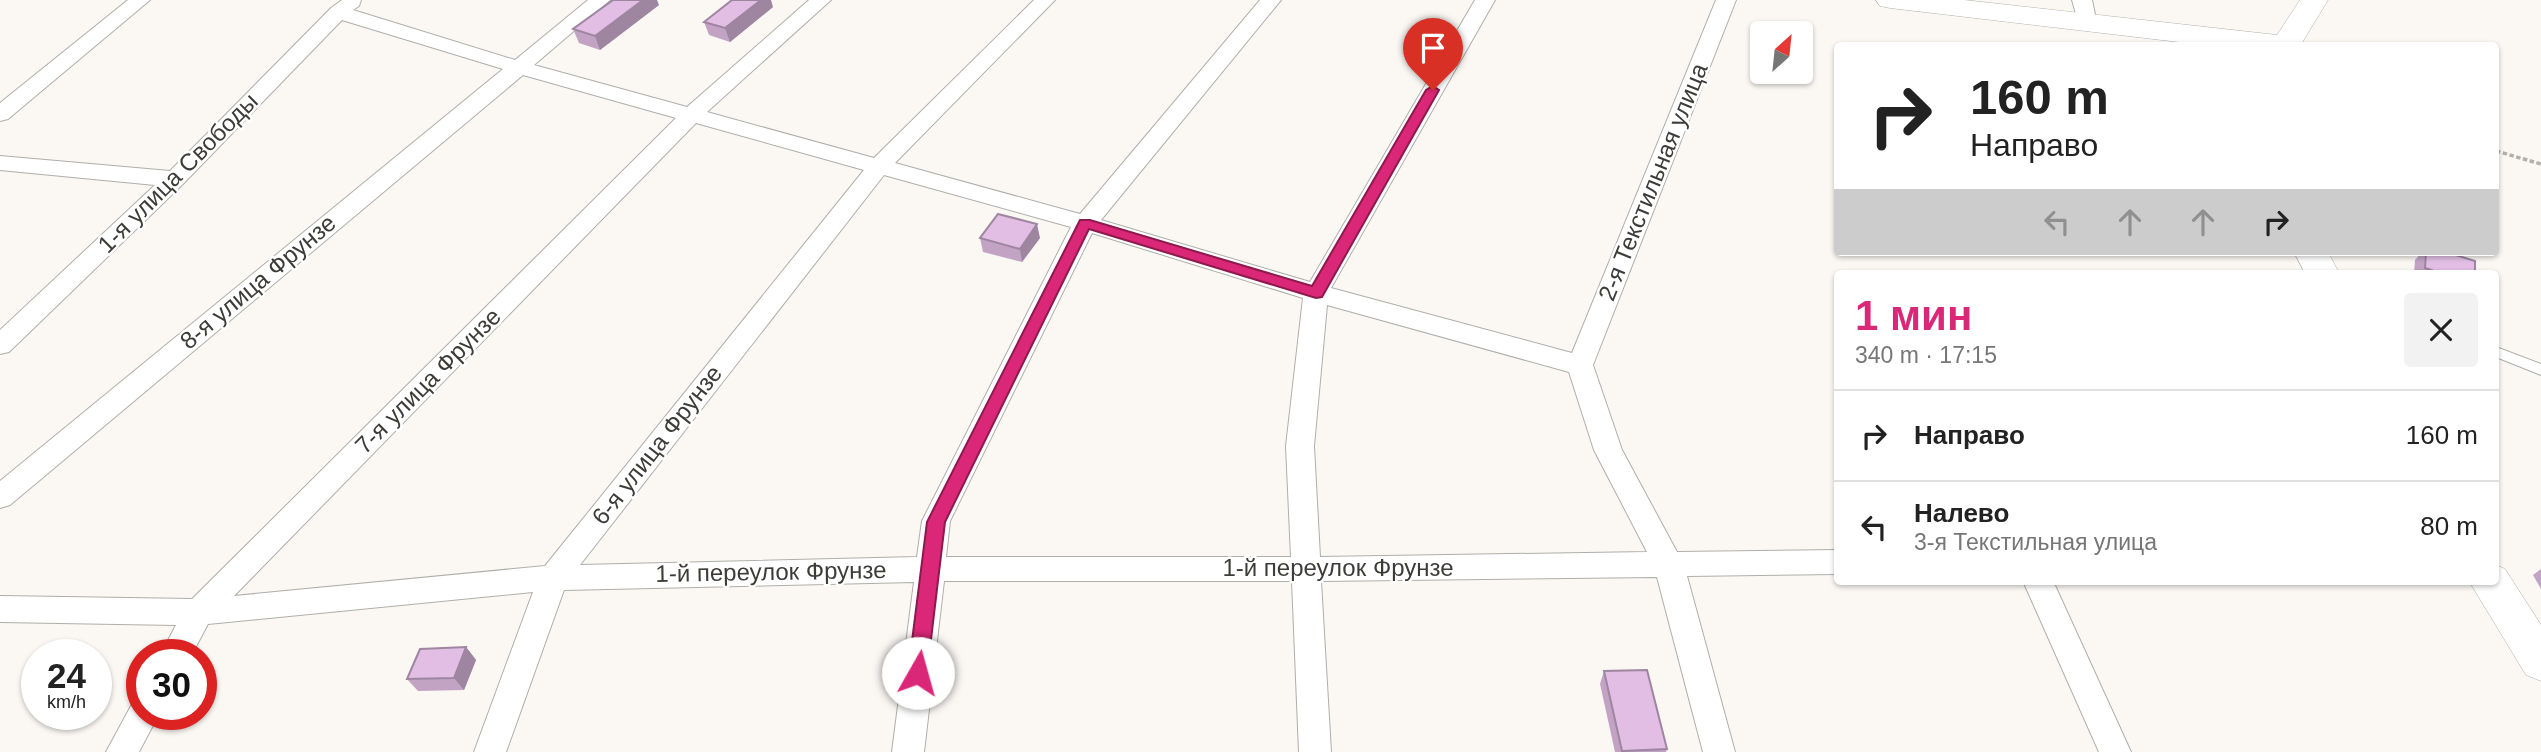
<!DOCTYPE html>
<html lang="ru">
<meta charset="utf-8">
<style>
body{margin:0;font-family:Helvetica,sans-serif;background:#f2f2f2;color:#222;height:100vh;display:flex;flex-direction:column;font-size:26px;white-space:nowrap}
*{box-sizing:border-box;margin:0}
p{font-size:23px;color:#767676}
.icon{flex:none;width:38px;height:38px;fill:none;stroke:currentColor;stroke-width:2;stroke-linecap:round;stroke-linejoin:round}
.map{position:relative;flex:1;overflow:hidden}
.sheet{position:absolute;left:1834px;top:270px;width:665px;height:315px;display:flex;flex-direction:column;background:#fff;border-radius:7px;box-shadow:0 2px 5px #0004}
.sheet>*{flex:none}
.top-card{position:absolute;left:1834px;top:42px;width:665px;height:214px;border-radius:7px;box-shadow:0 2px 5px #0004;background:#fff;color:#222;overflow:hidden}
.needle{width:46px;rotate:27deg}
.buttons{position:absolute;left:1750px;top:21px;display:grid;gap:14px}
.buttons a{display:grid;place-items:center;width:63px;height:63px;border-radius:7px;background:#fff;box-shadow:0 2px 5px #0004;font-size:35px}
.speed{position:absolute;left:21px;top:639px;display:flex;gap:14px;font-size:35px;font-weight:700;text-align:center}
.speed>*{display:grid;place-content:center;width:91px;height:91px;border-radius:50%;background:#fff;box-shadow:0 2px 5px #0004;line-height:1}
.speed small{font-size:18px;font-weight:400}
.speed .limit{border:10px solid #d22;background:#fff;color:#111}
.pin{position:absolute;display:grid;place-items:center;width:60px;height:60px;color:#fff;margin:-72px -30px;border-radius:50% 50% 50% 0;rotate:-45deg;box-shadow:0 0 7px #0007}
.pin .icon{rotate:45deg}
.me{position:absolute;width:77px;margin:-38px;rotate:7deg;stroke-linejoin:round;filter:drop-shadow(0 0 5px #0008)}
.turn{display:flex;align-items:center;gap:24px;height:147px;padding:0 21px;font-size:32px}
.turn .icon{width:91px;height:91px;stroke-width:2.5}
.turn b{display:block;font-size:49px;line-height:60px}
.lanes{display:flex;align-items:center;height:66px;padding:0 21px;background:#0003;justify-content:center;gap:35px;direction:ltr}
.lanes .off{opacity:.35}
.round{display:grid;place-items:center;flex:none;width:74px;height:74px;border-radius:7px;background:#f2f2f2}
.overview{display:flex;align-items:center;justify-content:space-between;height:119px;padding:0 21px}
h1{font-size:42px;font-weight:700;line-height:52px;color:#db2777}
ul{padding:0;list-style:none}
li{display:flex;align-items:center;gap:21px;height:91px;padding:0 21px;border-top:2px solid #e0e0e0}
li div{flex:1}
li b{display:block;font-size:26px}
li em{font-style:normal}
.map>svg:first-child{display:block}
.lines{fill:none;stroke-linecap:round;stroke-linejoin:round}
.lane-casing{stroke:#b0aea9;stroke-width:2}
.street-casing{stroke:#b0aea9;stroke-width:2}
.secondary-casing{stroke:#b0aea9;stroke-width:1}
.path{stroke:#b1afac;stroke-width:3.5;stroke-dasharray:4.5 2.5;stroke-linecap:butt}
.lane{fill:#fff;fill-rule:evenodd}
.street{fill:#fff;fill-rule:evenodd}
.secondary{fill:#fff;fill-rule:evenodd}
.wall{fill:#c2a3c4}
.shaded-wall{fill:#9e85a0}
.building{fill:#e2bee4;stroke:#9e85a0;stroke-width:2}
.route{fill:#db2777;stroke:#8e194d;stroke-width:2}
.labels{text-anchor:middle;stroke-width:5;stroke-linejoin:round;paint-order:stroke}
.street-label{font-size:24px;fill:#3d3c3a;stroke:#fff}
</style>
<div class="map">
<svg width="2541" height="752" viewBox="0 0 2541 752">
<rect width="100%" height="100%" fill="#fbf8f4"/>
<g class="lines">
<defs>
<path id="lane" d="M2496,347L2541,364V375L2496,357Z"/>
<path id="street" d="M128,0H150L8,119L0,121V103Z
M342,0H361L359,6L353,10L515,60L588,0H610L534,65L687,107L809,0H831L707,112L874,158L1034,0H1055L895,163L1080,214L1260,0H1281L1101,220L1310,282L1475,0H1495L1331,288L1572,353L1716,0H1736L1593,365L1622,450L1677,552L1838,550V574L1687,576L1735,752H1703L1657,577L1321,581L1331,752H1299L1292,581H944L924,752H892L914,582L564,590L506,752H474L533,592L208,624L192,654H161L176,625L0,622V596L192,599L676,118L523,75L10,505L0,508V481L503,69L342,20L183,184L9,352L0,354V330L155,185L0,170V156L170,171L331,8ZM696,123L864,170L545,566L234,596ZM884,175L1071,227L922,521L917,557L580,565ZM1092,233L1303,298L1286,446L1291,557H946L950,521ZM1327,305L1569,372L1594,450L1647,552L1320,557L1314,446Z
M2072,0H2092L2097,24L2094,28H2080Z
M2023,581H2053L2131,752H2099Z
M142,700V714H159L139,752H106L132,704Z"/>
<path id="secondary" d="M1876,0H1964L2277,35L2300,0H2328L2300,46H2213L1890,8L1880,6Z
M2294,252H2328L2339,273H2305Z
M2496,565L2505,569L2541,625V681L2526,675L2469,581H2496Z"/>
</defs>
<!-- lane casing -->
<use href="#lane" class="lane-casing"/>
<!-- street casing -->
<use href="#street" class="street-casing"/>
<!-- secondary casing -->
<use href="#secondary" class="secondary-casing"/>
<!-- path -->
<path class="path" d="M2496,151L2541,164"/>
<!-- lane -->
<use href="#lane" class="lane"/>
<!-- street -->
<use href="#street" class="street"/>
<!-- secondary -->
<use href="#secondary" class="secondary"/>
</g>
<!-- wall -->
<path class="wall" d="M659,5L600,50L579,43L573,29Z
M773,7L730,42L709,35L704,22Z
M980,238H1040L1022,262L983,252Z
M2422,252H2426L2475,273H2414L2415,260Z
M2541,569V589L2533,575Z
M466,647L476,660L464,690L418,691L407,679Z
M1604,671L1667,749L1666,752H1615L1600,684Z"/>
<!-- shaded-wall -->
<path class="shaded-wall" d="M643,0H657L659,5L600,50L595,36Z
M761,0H771L773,7L730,42L725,28Z
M1037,224L1040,238L1022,262L1020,249Z
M466,647L476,660L464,690L454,678Z"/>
<!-- building -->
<path class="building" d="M613,0H643L595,36L573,29Z
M732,0H761L725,28L704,22Z
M998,214L1037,224L1020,249L980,238Z
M2426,252H2446L2475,261V273H2440L2425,268Z
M466,647L454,678L407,679L420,649Z
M1647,670L1667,749L1622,751L1604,671Z"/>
<!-- route -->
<path class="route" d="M1433,86L1439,90L1322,297L1316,298L1089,229L945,522L927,673L924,679L918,682L911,679L908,673L927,522L1080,220H1090L1312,286L1426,90Z"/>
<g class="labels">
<!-- street labels -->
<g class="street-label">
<text transform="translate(178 173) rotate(-45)" y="8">1-я улица Свободы</text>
<text transform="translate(1653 182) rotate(-68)" y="8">2-я Текстильная улица</text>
<text transform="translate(258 282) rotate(-40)" y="8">8-я улица Фрунзе</text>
<text transform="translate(428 381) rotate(-45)" y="8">7-я улица Фрунзе</text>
<text transform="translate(657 445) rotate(-52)" y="8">6-я улица Фрунзе</text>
<text x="1338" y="576">1-й переулок Фрунзе</text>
<text transform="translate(771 572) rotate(-1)" y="8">1-й переулок Фрунзе</text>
</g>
</g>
</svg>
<div class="buttons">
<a><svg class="needle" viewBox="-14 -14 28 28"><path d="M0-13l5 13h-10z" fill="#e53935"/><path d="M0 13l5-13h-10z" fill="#767676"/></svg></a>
</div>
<div class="speed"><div>24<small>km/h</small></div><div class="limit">30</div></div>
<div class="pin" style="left:1433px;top:90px;background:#d93025"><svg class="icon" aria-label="arrive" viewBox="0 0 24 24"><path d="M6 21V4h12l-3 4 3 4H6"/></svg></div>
<svg class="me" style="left:918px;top:673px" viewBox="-20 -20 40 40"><circle r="19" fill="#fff"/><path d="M0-13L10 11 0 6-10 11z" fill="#db2777"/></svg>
<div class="top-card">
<div class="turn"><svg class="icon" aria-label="right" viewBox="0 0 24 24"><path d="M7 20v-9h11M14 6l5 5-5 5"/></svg><div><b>160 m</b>Направо</div></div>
<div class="lanes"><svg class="icon off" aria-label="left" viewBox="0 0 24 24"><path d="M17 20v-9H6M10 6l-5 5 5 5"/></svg><svg class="icon off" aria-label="ahead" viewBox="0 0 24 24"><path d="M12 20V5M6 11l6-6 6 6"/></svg><svg class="icon off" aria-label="ahead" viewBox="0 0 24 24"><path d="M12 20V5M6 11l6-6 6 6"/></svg><svg class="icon" aria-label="right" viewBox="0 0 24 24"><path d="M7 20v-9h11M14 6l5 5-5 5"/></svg></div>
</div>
<section class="sheet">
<div class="overview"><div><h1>1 мин</h1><p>340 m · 17:15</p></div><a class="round"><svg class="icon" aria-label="close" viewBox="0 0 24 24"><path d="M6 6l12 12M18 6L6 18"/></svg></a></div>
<ul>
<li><svg class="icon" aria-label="right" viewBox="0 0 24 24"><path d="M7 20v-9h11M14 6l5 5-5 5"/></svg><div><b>Направо</b></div><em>160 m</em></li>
<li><svg class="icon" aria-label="left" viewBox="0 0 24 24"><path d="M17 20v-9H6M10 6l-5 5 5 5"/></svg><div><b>Налево</b><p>3-я Текстильная улица</p></div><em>80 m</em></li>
</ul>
</section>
</div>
